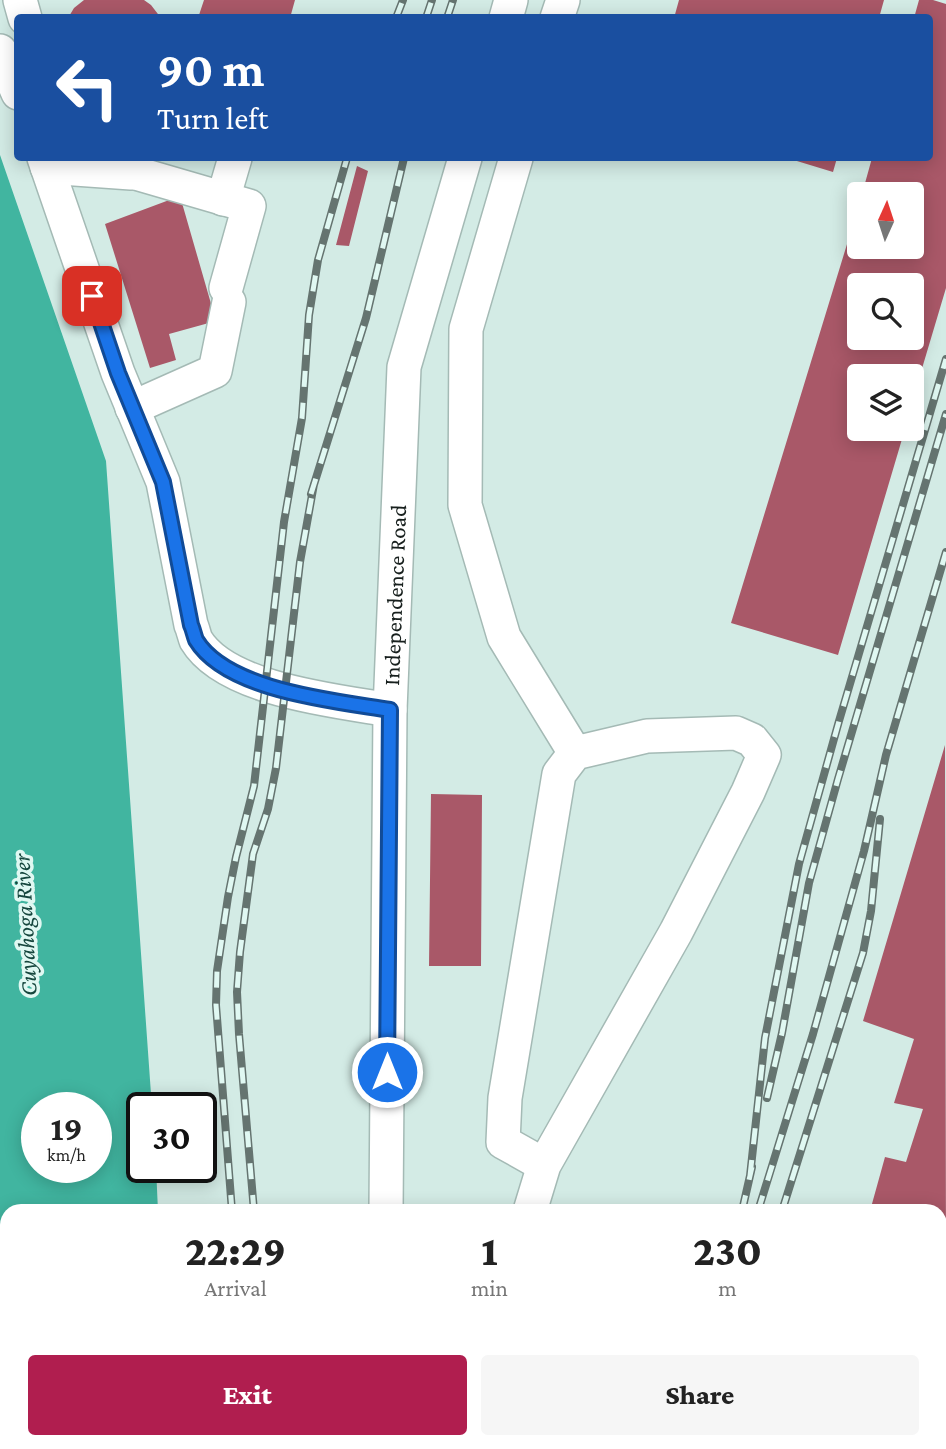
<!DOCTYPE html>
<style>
body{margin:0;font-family:"Crimson Pro",serif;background:#f6f6f6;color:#222;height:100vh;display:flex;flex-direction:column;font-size:26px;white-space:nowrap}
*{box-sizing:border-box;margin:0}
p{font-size:23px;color:#767676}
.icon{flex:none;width:38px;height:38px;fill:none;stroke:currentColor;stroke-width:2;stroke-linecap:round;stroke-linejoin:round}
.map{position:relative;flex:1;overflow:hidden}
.panel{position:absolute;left:0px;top:1204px;width:947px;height:245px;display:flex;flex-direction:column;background:#fff;border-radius:21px 21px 0 0;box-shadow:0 4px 18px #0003}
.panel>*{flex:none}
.banner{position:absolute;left:14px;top:14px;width:919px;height:147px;border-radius:7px;box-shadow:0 4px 18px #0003;background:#1a4fa0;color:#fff;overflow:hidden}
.needle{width:46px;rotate:3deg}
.fabs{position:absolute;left:847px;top:182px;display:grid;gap:14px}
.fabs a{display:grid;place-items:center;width:77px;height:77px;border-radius:7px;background:#fff;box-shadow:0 4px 18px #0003;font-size:35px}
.speed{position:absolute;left:21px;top:1092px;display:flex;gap:14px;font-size:35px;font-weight:700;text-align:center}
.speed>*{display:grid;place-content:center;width:91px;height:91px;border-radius:50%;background:#fff;box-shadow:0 4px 18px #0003;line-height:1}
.speed small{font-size:18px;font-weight:400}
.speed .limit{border:4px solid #111;border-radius:10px;background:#fff;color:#111}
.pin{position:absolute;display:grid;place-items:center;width:60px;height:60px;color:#fff;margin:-30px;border-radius:14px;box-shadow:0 4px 10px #0006}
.me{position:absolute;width:77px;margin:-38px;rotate:0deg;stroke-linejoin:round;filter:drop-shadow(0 0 5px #0008)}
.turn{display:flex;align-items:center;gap:24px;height:147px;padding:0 28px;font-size:32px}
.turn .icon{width:91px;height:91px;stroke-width:2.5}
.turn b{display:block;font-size:49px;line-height:60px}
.eta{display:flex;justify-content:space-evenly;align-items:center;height:119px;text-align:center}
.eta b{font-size:42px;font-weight:800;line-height:49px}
.cta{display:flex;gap:14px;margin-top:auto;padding:14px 28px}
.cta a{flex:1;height:80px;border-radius:7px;background:#b01e4f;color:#fff;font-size:28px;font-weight:800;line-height:80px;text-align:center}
.cta a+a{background:#f6f6f6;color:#222}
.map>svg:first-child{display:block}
.water{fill:#41b5a0;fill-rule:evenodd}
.building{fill:#a95868;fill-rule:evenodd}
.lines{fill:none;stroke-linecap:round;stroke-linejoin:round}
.minor-casing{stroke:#a4bab5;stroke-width:36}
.minor{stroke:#fff;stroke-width:33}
.rail-casing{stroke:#657470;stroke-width:8}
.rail{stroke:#e0f8f2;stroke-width:5;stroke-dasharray:16;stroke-linecap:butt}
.route-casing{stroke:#114b97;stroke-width:18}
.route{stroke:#1a73e8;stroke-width:12}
.labels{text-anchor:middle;stroke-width:7;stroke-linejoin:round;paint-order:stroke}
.street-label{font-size:23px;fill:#18201e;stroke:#e0f8f2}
.water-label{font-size:24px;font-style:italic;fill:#15463d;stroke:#e0f8f2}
</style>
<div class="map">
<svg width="946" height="1449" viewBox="0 0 946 1449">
<rect width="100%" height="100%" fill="#d3ebe5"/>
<!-- water -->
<path class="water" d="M0,155L106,461L152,1108H142V1167H156L158,1211H7V1442H165V1449H0ZM37,1108H96V1167H37Z"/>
<!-- building -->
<path class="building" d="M84,0H144L151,5L161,18H68L74,8Z
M204,0H295L290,18H198Z
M679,0H884L879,18H674Z
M919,0H933L946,4V288L912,402V376H859V429H905L838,655L731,623L859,205V247H912V194H862L872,158H929V18H914ZM859,285H912V338H859Z
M787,158H837L833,172Z
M357,166L368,171L349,246L336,245Z
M180,196L216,321L169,334L176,360L150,368L105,224Z
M945,745L946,1268L940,1287V1211H870L885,1157L906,1162L923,1109L894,1103L914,1039L863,1021Z
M431,794L482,795L481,966H429Z"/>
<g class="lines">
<defs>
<g id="minor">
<path d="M20,0L25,18"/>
<path d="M506,18L511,0"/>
<path d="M557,18L563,0"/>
<path d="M0,51L18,93"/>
<path d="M44,158L118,373L163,482L191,625C193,629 194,635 196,640C226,690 337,701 390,710"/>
<path d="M516,158L466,329L465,505L504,637L575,753"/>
<path d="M47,167L131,173"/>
<path d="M139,174L249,206L226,288"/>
<path d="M223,199L235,158"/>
<path d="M132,408L215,371L229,302"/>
<path id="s1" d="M386,1211L390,710L404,367L465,158"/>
<path d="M530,1211L544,1165L676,932L748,792L764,755L752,740L736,733L647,736L575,753L559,774L505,1098L503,1142L544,1165"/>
<path d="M940,1410H946"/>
<path d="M385,1442V1449"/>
<path d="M645,1442L646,1449"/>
</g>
</defs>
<!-- minor casing -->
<use href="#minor" class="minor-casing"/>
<!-- minor -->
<use href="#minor" class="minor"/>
<defs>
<path id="rail" d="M396,18L403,0
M426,18L432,0
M447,18L453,0
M311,494L366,318L404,158
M767,1098L782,1033L809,883L838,779L946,414
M750,1176L765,1038L799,864L839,721L946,359
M232,1211L216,1005L217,971L228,897L236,857L254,786L284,522L302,418L309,315L318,260L347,158
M254,1211L239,1034L237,992L240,952L253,854L268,809L276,768L300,562L314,484
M742,1211L752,1167
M758,1211L813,1034L864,851L886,755L946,552
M782,1211L863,953L871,911L880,819
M255,1442L256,1449
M411,1442L418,1449
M612,1449L618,1442"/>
</defs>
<!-- rail casing -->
<use href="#rail" class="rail-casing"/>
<!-- rail -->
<use href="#rail" class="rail"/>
</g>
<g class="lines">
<defs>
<path id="route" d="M92,296L118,373L163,482L191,625C193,629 194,635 196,640C227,691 336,701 390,710L387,1072"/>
</defs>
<!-- route casing -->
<use href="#route" class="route-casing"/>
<!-- route -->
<use href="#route" class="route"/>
</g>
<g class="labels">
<!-- street labels -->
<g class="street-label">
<text dy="8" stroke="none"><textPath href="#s1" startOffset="616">Independence Road</textPath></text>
</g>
<!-- water labels -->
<g class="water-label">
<text transform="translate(25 925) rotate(-93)" y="8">Cuyahoga River</text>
</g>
</g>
</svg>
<div class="fabs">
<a><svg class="needle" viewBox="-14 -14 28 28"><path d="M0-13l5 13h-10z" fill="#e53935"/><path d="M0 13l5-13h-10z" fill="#767676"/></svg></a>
<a><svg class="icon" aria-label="search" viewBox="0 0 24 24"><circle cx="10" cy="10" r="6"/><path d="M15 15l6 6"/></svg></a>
<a><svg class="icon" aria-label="layers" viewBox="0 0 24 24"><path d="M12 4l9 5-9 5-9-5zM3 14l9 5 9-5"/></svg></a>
</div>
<div class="speed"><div>19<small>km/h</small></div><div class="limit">30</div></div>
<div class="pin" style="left:92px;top:296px;background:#d93025"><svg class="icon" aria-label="arrive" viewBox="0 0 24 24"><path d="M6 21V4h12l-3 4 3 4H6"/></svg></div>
<svg class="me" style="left:387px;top:1072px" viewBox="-20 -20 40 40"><circle r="17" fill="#1a73e8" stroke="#fff" stroke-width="3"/><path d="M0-11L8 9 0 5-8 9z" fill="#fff"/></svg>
<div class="banner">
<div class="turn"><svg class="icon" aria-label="left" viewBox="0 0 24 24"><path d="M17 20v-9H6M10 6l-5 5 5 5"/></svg><div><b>90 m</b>Turn left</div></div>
</div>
<section class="panel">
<div class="eta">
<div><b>22:29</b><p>Arrival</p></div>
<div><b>1</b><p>min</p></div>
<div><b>230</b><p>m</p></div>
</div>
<div class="cta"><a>Exit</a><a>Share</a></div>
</section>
</div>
